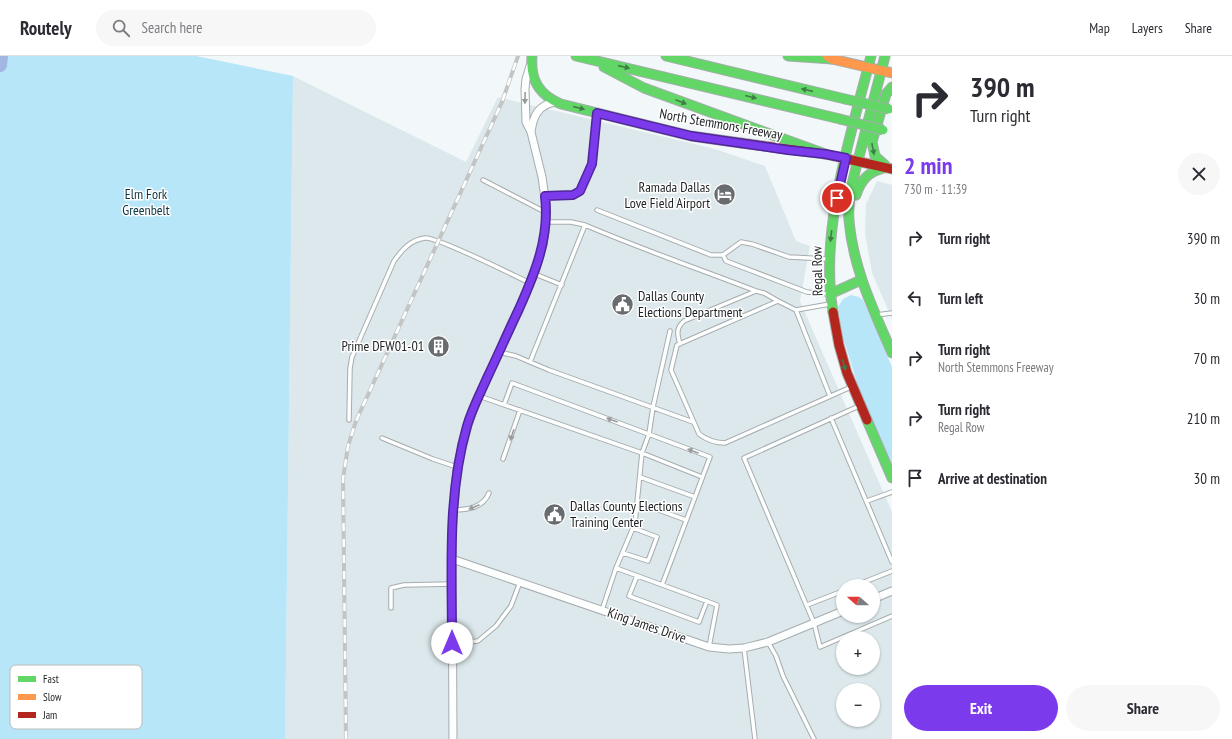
<!DOCTYPE html>
<meta charset="utf-8">
<style>
body{margin:0;font-family:"PT Sans Narrow",sans-serif;background:#f7f7f7;color:#2b2b33;height:100vh;display:flex;flex-direction:column;font-size:15px;white-space:nowrap}
*{box-sizing:border-box;margin:0}
p{font-size:13px;color:#7c7c81}
.icon{flex:none;width:22px;height:22px;fill:none;stroke:currentColor;stroke-width:2;stroke-linecap:round;stroke-linejoin:round}
.map{position:relative;flex:1;overflow:hidden}
.drawer{display:flex;flex-direction:column;background:#fff;width:340px}
.drawer>*{flex:none}
.guide{background:#fff;color:#2b2b33;overflow:hidden}
.needle{width:26px;rotate:291deg}
.controls{position:absolute;left:836px;top:523px;display:grid;gap:8px}
.controls a{display:grid;place-items:center;width:44px;height:44px;border-radius:50%;background:#fff;box-shadow:0 1px 3px #0004;font-size:20px}
.pin{position:absolute;display:grid;place-items:center;width:34px;height:34px;color:#fff;margin:-17px;border:2px solid #fff;border-radius:50%;box-shadow:0 1px 4px #0007}
.me{position:absolute;width:44px;margin:-22px;rotate:0deg;stroke-linejoin:round;filter:drop-shadow(0 0 3px #0008)}
.turn{display:flex;align-items:center;gap:14px;height:84px;padding:0 12px;font-size:18px}
.turn .icon{width:52px;height:52px;stroke-width:2.5}
.turn b{display:block;font-size:28px;line-height:34px}
.round{display:grid;place-items:center;flex:none;width:42px;height:42px;border-radius:21px;background:#f7f7f7}
.overview{display:flex;align-items:center;justify-content:space-between;height:68px;padding:0 12px}
h1{font-size:24px;font-weight:700;line-height:30px;color:#7c3aed}
.action{display:flex;gap:8px;margin-top:auto;padding:8px 12px}
.action a{flex:1;height:46px;border-radius:24px;background:#7c3aed;color:#fff;font-size:16px;font-weight:700;line-height:46px;text-align:center}
.action a+a{background:#f7f7f7;color:#2b2b33}
ul{padding:0;list-style:none}
li{display:flex;align-items:center;gap:12px;height:60px;padding:0 12px}
li div{flex:1}
li b{display:block;font-size:15px}
li em{font-style:normal}
header{display:flex;align-items:center;gap:24px;box-sizing:border-box;height:56px;padding:0 20px;background:#fff;border-bottom:1px solid #e1e1e2}
header strong{font-size:19px}
nav{display:flex;gap:22px;margin-inline-start:auto;font-size:14px}
.search{width:280px;height:36px;background:#f7f7f7;display:flex;align-items:center;gap:10px;box-sizing:border-box;padding:0 14px;border-radius:22px;color:#7c7c81;font-size:15px}
main{display:flex;flex:1;min-height:0}
.map>svg:first-child{display:block}
.built{fill:#dce8ec;fill-rule:evenodd}
.green{fill:#b7e6f8}
.lines{fill:none;stroke-linecap:round;stroke-linejoin:round}
.river{stroke:#a1b7e1;stroke-width:14}
.lane-casing{stroke:#a8acae;stroke-width:5.5}
.street-casing{stroke:#a8acae;stroke-width:9}
.fast-casing{stroke:#a8acae;stroke-width:11}
.slow-casing{stroke:#a8acae;stroke-width:11}
.jam-casing{stroke:#a8acae;stroke-width:11}
.lane{stroke:#fdfefe;stroke-width:3.5}
.street{stroke:#fdfefe;stroke-width:7}
.fast{stroke:#63d668;stroke-width:9}
.slow{stroke:#ff974d;stroke-width:9}
.jam{stroke:#b3261e;stroke-width:9}
.rail-casing{stroke:#c3c5c5;stroke-width:4}
.rail{stroke:#fff;stroke-width:2.5;stroke-dasharray:8;stroke-linecap:butt}
.fast-bridge-casing{stroke:#a8acae;stroke-width:11;stroke-linecap:butt}
.fast-bridge{stroke:#63d668;stroke-width:9}
.oneway{fill:#407c46}
.oneway2{fill:#999b9b}
.route-casing{stroke:#51269a;stroke-width:10}
.route{stroke:#7c3aed;stroke-width:7}
.labels{text-anchor:middle;stroke-width:3;stroke-linejoin:round;paint-order:stroke}
.street-label{font-size:14px;fill:#1e2123;stroke:#fff}
.poi-label{font-size:14px;fill:#1e2123;stroke:#fff;text-anchor:end}
.park-label{font-size:14px;fill:#0e3542;stroke:#fff}
.key{fill:#fff;stroke:#bcbcbd;stroke-width:1}
.key-label{font-size:11px;fill:#1e2123}
</style>
<header>
<strong>Routely</strong>
<div class="search"><svg class="icon" aria-label="search" viewBox="0 0 24 24"><circle cx="10" cy="10" r="6"/><path d="M15 15l6 6"/></svg>Search here</div>
<nav><a>Map</a><a>Layers</a><a>Share</a></nav>
</header>
<main>
<div class="map">
<svg width="892" height="683" viewBox="0 0 892 683">
<rect width="100%" height="100%" fill="#f2f8fa"/>
<!-- built -->
<path class="built" d="M293,20L466,106L498,41L715,93L765,110L796,185L810,190L800,245L892,456V683H285ZM843,530H873V560H843ZM843,582H873V612H843ZM843,634H873V664H843Z
M877,125L892,129V263L872,217L865,177L866,148Z"/>
<!-- green -->
<path class="green" d="M0,0H196L293,20L285,683H0Z
M851,239L859,241L863,244L892,311V409L859,333L843,281L838,251L843,243Z"/>
<g class="lines">
<!-- river -->
<path class="river" d="M0,9L1,0"/>
<defs>
<path id="lane" d="M483,124L545,156
M545,140L573,139L580,135L592,108L597,58
M597,154L711,199H723L741,186L752,188L789,201L828,203
M585,169C641,193 699,213 756,235
M723,199L726,205L807,236L829,238
M535,218L562,229
M830,248L796,254L778,245L677,289L671,314L699,378C707,384 715,387 725,387L851,331
M796,254L830,340
M876,259L892,257
M680,288C677,278 676,272 684,265L756,235L764,237L778,245
M499,296L516,300L530,306L585,169L571,166H546
M530,306L549,314L693,366
M479,340L642,397L649,378L653,351L670,275
M504,349L512,327L710,401L662,529
M859,350L744,402L814,567L820,591L892,560
M831,362L892,506
M349,364L350,312L352,301L394,205C402,194 410,184 425,182C436,180 515,220 530,227
M382,382L433,403L457,411
M503,403L520,354
M640,421L695,441
M867,445L892,436
M637,446L686,464
M453,454C467,454 483,452 489,437
M623,497L648,505L657,481L633,472
M616,512L717,549L709,591
M637,520L629,540L699,566L707,545
M854,530L892,515
M807,549L843,535
M391,552V532L404,529L452,528
M602,554L616,512L635,467L642,397L702,421
M768,586L776,600L783,620L814,683
M453,587L478,585L496,570L511,550L520,526
M744,592L755,683"/>
<path id="street" d="M531,76C533,61 538,48 556,46
M452,503L709,591L729,593L744,592L768,586L843,555
M873,543L892,535
M453,683L452,477L457,411L468,369L474,351L534,219L543,189L546,166V149L542,121L531,76L526,66L525,33L526,23L530,10"/>
<path id="fast" d="M532,0C530,24 539,39 561,48L691,80L741,87
M576,0L840,63
M666,0L845,43
M788,0L832,3
M885,0C877,30 870,59 862,89C856,113 847,139 849,164C853,212 873,253 892,297
M604,11L644,32L825,98
M885,109L875,100L872,86L886,38L892,31
M856,139C861,124 868,116 884,112
M830,238L861,224
M833,256C819,174 851,79 871,0
M867,364L892,422"/>
<path id="slow" d="M827,0L832,3L892,17"/>
<path id="jam" d="M741,87L825,98L892,113
M833,256L839,289L847,317L867,364"/>
</defs>
<!-- lane casing -->
<use href="#lane" class="lane-casing"/>
<!-- street casing -->
<use href="#street" class="street-casing"/>
<!-- fast casing -->
<use href="#fast" class="fast-casing"/>
<!-- slow casing -->
<use href="#slow" class="slow-casing"/>
<!-- jam casing -->
<use href="#jam" class="jam-casing"/>
<!-- lane -->
<use href="#lane" class="lane"/>
<!-- street -->
<use href="#street" class="street"/>
<!-- fast -->
<use href="#fast" class="fast"/>
<!-- slow -->
<use href="#slow" class="slow"/>
<!-- jam -->
<use href="#jam" class="jam"/>
<defs>
<path id="rail" d="M346,683L343,423L348,390L356,365L502,46L518,0"/>
</defs>
<!-- rail casing -->
<use href="#rail" class="rail-casing"/>
<!-- rail -->
<use href="#rail" class="rail"/>
<defs>
<path id="fast-bridge" d="M845,43L889,53
M840,63L883,74"/>
</defs>
<!-- fast-bridge casing -->
<use href="#fast-bridge" class="fast-bridge-casing"/>
<!-- fast-bridge -->
<use href="#fast-bridge" class="fast-bridge"/>
</g>
<!-- one-way arrows -->
<defs><path id="oneway-solid" d="M-6-.8H1V-3.2L6.5 0L1 3.2V.8H-6Z"/></defs>
<g class="oneway">
<use href="#oneway-solid" transform="translate(624 11) rotate(13)"/>
<use href="#oneway-solid" transform="translate(807 34) rotate(-167)"/>
<use href="#oneway-solid" transform="translate(751 41) rotate(14)"/>
<use href="#oneway-solid" transform="translate(681 46) rotate(21)"/>
<use href="#oneway-solid" transform="translate(579 52) rotate(14)"/>
<use href="#oneway-solid" transform="translate(873 93) rotate(79)"/>
<use href="#oneway-solid" transform="translate(831 180) rotate(97)"/>
<use href="#oneway-solid" transform="translate(844 309) rotate(75)"/>
</g>
<g class="oneway2">
<use href="#oneway-solid" transform="translate(525 42) rotate(91)"/>
<use href="#oneway-solid" transform="translate(612 364) rotate(-160)"/>
<use href="#oneway-solid" transform="translate(512 379) rotate(109)"/>
<use href="#oneway-solid" transform="translate(693 395) rotate(-159)"/>
<use href="#oneway-solid" transform="translate(474 451) rotate(157)"/>
</g>
<g class="lines">
<defs>
<path id="route" d="M452,587C452,514 447,440 467,370C472,353 480,338 487,322C498,299 508,276 519,253C535,217 550,181 545,140L573,139L580,135L592,108L597,57L691,80L788,94L825,98L846,102L837,142"/>
</defs>
<!-- route casing -->
<use href="#route" class="route-casing"/>
<!-- route -->
<use href="#route" class="route"/>
</g>
<!-- icons -->
<defs>
<symbol id="hotel-disc" viewBox="-11 -11 22 22"><circle r="9.5" fill="#686c6e" stroke="#fff"/><path d="M-6-4.5h1.5V1H6V5H4.5V3h-9V5H-6ZM-4 0a1.8 1.8 0 1 1 3.6 0ZM.5 0V-2.5h3Q6-2.5 6 0Z" fill="#fff"/></symbol>
<symbol id="civic-disc" viewBox="-11 -11 22 22"><circle r="9.5" fill="#686c6e" stroke="#fff"/><path d="M-.6-6.5H3V-4.5H.6V-3L4-1V1h2V6H-6V1h2V-1L-.6-3ZM-1.2 2.5V6h2.4V2.5Z" fill="#fff"/></symbol>
<symbol id="building-disc" viewBox="-11 -11 22 22"><circle r="9.5" fill="#686c6e" stroke="#fff"/><path d="M-4-6H4V6H1V3H-1V6H-4ZM-2.5-4.3h1.7v1.8h-1.7ZM.8-4.3h1.7v1.8H.8ZM-2.5-1h1.7V.8h-1.7ZM.8-1h1.7V.8H.8Z" fill="#fff"/></symbol>
</defs>
<g fill-rule="evenodd">
<use href="#hotel-disc" x="712" y="126" width="25" height="25"/>
<use href="#civic-disc" x="610" y="236" width="25" height="25"/>
<use href="#building-disc" x="426" y="278" width="25" height="25"/>
<use href="#civic-disc" x="542" y="446" width="25" height="25"/>
</g>
<g class="labels">
<!-- street labels -->
<g class="street-label">
<text transform="translate(721 68) rotate(10)" y="5">North Stemmons Freeway</text>
<text transform="translate(817 215) rotate(-91)" y="5">Regal Row</text>
<text transform="translate(647 569) rotate(19)" y="5">King James Drive</text>
</g>
<!-- poi labels -->
<g class="poi-label">
<text x="710" y="136">Ramada Dallas<tspan x="710" dy="16">Love Field Airport</tspan></text>
<text x="638" y="245" text-anchor="start">Dallas County<tspan x="638" dy="16">Elections Department</tspan></text>
<text x="424" y="295">Prime DFW01-01</text>
<text x="570" y="455" text-anchor="start">Dallas County Elections<tspan x="570" dy="16">Training Center</tspan></text>
</g>
<!-- park labels -->
<g class="park-label">
<text x="146" y="143">Elm Fork<tspan x="146" dy="16">Greenbelt</tspan></text>
</g>
</g>
<!-- legend -->
<rect x="10" y="609" width="132" height="64" rx="6" class="key"/>
<rect x="18" y="620" width="18" height="6" fill="#63d668"/>
<rect x="18" y="638" width="18" height="6" fill="#ff974d"/>
<rect x="18" y="656" width="18" height="6" fill="#b3261e"/>
<g class="key-label">
<text x="43" y="627">Fast</text>
<text x="43" y="645">Slow</text>
<text x="43" y="663">Jam</text>
</g>
</svg>
<div class="controls">
<a><svg class="needle" viewBox="-14 -14 28 28"><path d="M0-13l5 13h-10z" fill="#e53935"/><path d="M0 13l5-13h-10z" fill="#7c7c81"/></svg></a>
<a>+</a>
<a>−</a>
</div>
<div class="pin" style="left:837px;top:142px;background:#d93025"><svg class="icon" aria-label="arrive" viewBox="0 0 24 24"><path d="M6 21V4h12l-3 4 3 4H6"/></svg></div>
<svg class="me" style="left:452px;top:587px" viewBox="-20 -20 40 40"><circle r="19" fill="#fff"/><path d="M0-13L10 11 0 6-10 11z" fill="#7c3aed"/></svg>
</div>
<section class="drawer">
<div class="guide">
<div class="turn"><svg class="icon" aria-label="right" viewBox="0 0 24 24"><path d="M7 20v-9h11M14 6l5 5-5 5"/></svg><div><b>390 m</b>Turn right</div></div>
</div>
<div class="overview"><div><h1>2 min</h1><p>730 m · 11:39</p></div><a class="round"><svg class="icon" aria-label="close" viewBox="0 0 24 24"><path d="M6 6l12 12M18 6L6 18"/></svg></a></div>
<ul>
<li><svg class="icon" aria-label="right" viewBox="0 0 24 24"><path d="M7 20v-9h11M14 6l5 5-5 5"/></svg><div><b>Turn right</b></div><em>390 m</em></li>
<li><svg class="icon" aria-label="left" viewBox="0 0 24 24"><path d="M17 20v-9H6M10 6l-5 5 5 5"/></svg><div><b>Turn left</b></div><em>30 m</em></li>
<li><svg class="icon" aria-label="right" viewBox="0 0 24 24"><path d="M7 20v-9h11M14 6l5 5-5 5"/></svg><div><b>Turn right</b><p>North Stemmons Freeway</p></div><em>70 m</em></li>
<li><svg class="icon" aria-label="right" viewBox="0 0 24 24"><path d="M7 20v-9h11M14 6l5 5-5 5"/></svg><div><b>Turn right</b><p>Regal Row</p></div><em>210 m</em></li>
<li><svg class="icon" aria-label="arrive" viewBox="0 0 24 24"><path d="M6 21V4h12l-3 4 3 4H6"/></svg><div><b>Arrive at destination</b></div><em>30 m</em></li>
</ul>
<div class="action"><a>Exit</a><a>Share</a></div>
</section>
</main>
